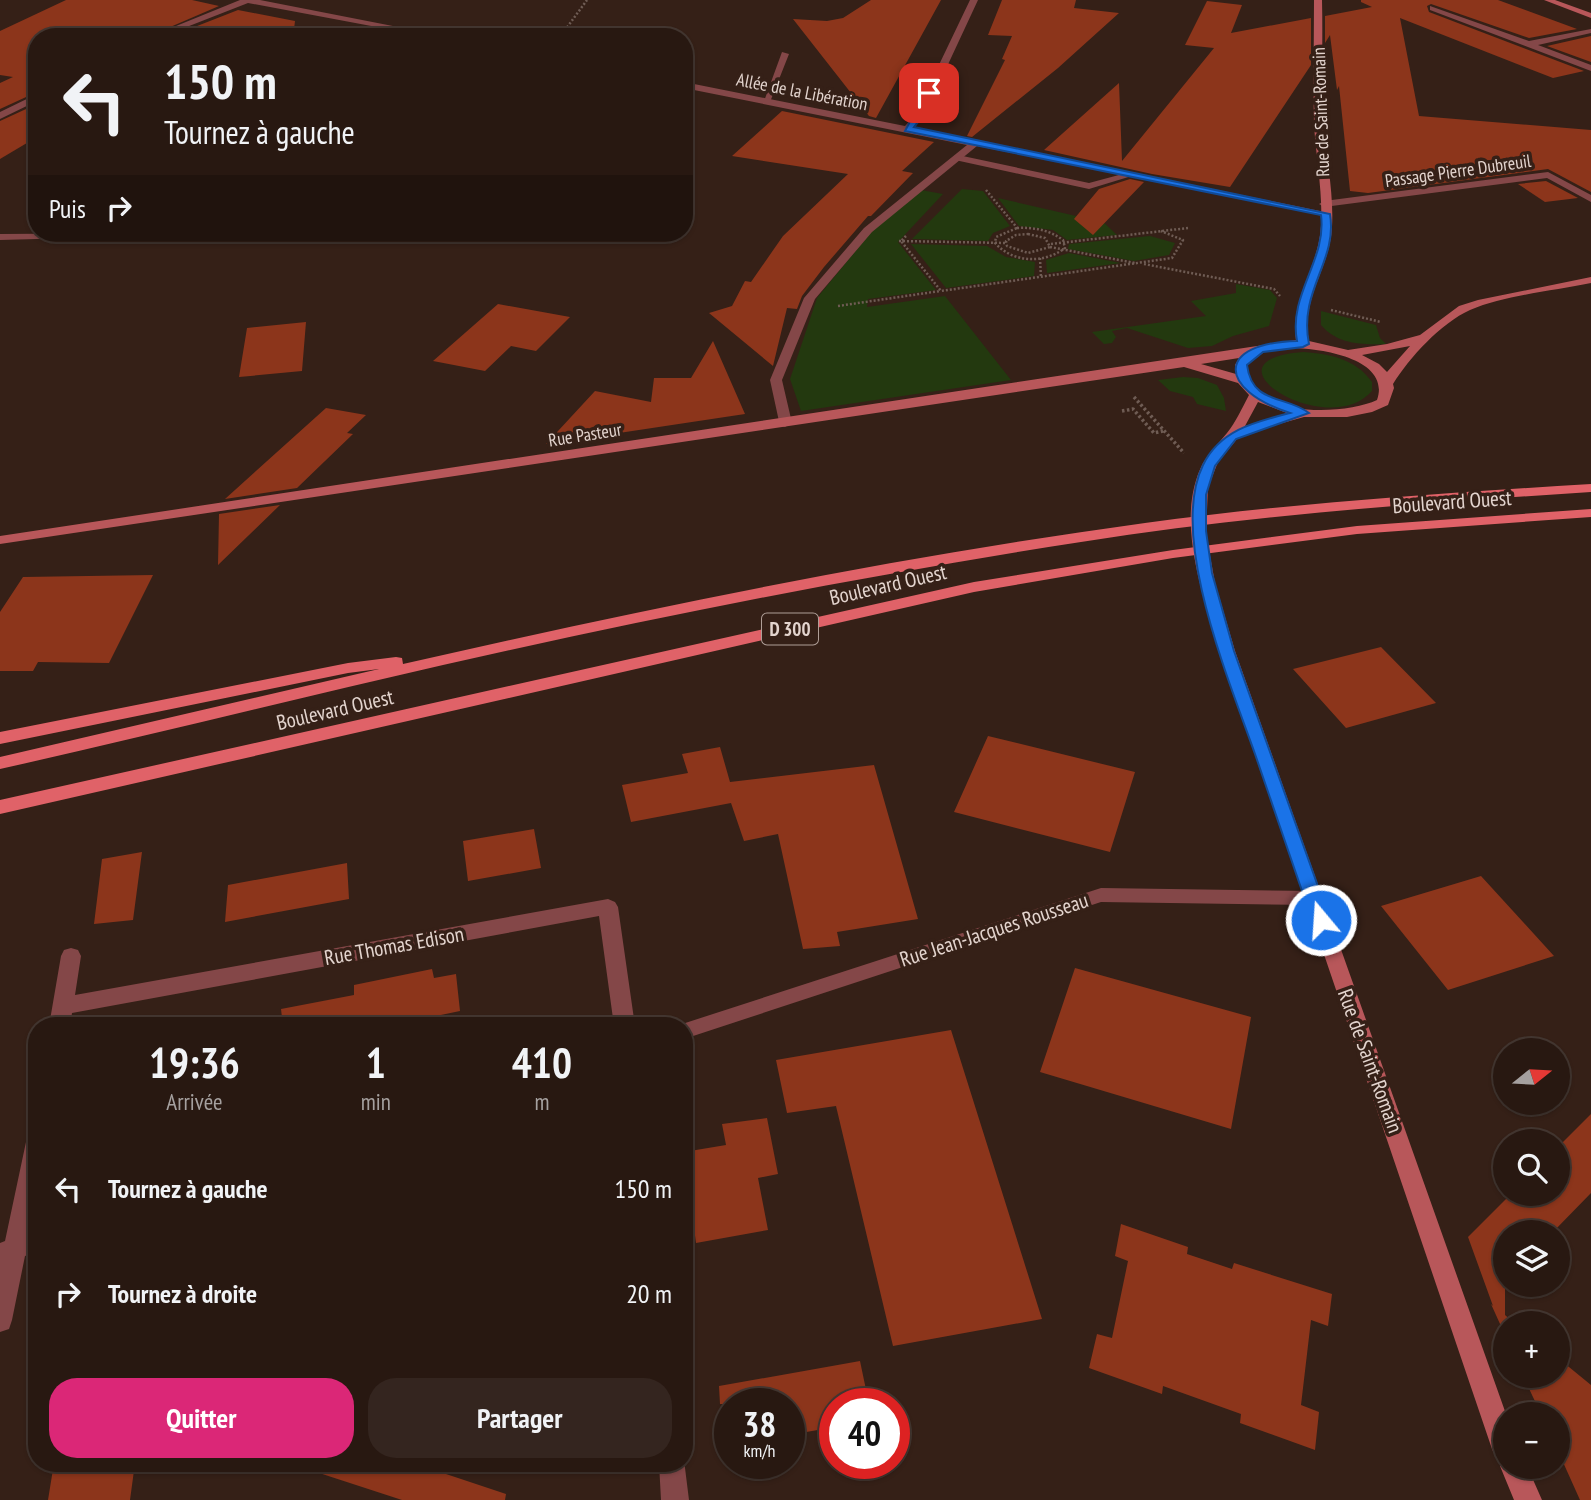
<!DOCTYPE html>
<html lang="fr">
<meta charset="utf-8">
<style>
body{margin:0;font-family:"PT Sans Narrow",sans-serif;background:#34251f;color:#f1f3f6;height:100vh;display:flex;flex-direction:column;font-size:26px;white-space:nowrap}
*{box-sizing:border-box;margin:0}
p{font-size:23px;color:#a5a09f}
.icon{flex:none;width:38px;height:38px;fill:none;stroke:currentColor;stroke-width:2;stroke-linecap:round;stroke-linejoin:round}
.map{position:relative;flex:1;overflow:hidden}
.drawer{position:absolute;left:28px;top:1017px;width:665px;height:455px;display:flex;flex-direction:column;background:#281811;border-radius:28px;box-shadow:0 2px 5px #0004,0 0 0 2px #443731}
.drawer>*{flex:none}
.guide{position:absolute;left:28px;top:28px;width:665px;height:214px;border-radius:28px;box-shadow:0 2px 5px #0004,0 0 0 2px #443731;background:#281811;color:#f1f3f6;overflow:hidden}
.needle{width:46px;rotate:72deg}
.controls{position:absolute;left:1493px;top:1038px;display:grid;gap:14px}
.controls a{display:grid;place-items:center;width:77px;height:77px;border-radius:50%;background:#281811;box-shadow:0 2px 5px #0004,0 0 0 2px #443731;font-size:35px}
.speed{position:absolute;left:714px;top:1388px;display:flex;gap:14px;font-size:35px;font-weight:700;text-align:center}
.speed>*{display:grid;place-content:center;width:91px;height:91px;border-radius:50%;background:#281811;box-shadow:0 2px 5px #0004,0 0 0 2px #443731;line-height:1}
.speed small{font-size:18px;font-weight:400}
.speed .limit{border:10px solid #d22;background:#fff;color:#111}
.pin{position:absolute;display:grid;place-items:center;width:60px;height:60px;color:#fff;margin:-30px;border-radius:14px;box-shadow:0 4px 10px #0006}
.me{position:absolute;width:77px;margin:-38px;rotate:342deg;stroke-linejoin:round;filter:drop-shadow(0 0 5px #0008)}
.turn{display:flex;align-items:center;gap:24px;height:147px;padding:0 21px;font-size:32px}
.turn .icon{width:91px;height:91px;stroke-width:2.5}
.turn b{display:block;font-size:49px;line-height:60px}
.then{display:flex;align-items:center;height:66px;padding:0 21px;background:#0003;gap:14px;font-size:26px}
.eta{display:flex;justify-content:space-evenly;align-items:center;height:119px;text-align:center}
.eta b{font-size:42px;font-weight:800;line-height:49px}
.button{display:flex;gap:14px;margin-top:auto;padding:14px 21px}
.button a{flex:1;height:80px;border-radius:28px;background:#db2777;color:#fff;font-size:28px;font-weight:800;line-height:80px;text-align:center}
.button a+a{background:#34251f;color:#f1f3f6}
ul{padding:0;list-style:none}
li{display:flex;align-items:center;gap:21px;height:105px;padding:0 21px}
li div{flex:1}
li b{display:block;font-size:26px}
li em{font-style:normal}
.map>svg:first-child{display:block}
.green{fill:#23390f}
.building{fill:#8c351b}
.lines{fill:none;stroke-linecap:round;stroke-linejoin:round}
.path-far1{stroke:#6f5c54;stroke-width:2.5;stroke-dasharray:2 2;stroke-linecap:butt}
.path{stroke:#6f5c54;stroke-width:3.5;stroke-dasharray:2.5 2.5;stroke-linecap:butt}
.lane{fill:#844748;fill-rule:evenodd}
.street{fill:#844748;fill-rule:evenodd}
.secondary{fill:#b8575a;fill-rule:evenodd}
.primary{fill:#e06268;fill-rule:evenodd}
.route{fill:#1a73e8;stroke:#114b97;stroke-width:2}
.labels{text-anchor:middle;stroke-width:7;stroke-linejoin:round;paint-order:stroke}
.far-street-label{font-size:18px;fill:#e3d4ce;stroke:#352017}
.shield{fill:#352017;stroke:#af9e97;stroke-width:2}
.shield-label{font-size:19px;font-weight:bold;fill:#e3d4ce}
.street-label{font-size:21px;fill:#e3d4ce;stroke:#352017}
</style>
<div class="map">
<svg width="1591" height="1500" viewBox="0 0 1591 1500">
<rect width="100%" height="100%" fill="#352017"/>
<!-- green -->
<path class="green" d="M962,189L983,191L1010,226L993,233L988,241L912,239Z
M921,190L943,194L898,242L936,290L868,299L867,307L945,296L1011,380L801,411L790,379L817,298L872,231Z
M998,198L1085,218L1097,216L1117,235L1067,240L1053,230L1019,226Z
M1150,236L1175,243L1169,255L1134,261L1068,249L1069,244Z
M911,244L987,246L1006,257L1035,262L1034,276L946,288Z
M1069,253L1121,263L1047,273L1046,260Z
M1236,284L1270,290L1277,298L1269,326L1233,336L1212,346L1188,348L1127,328L1112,331L1116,337L1112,343L1104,344L1092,332L1206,316L1191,301L1236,293Z
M1321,311L1376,325L1380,338L1386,344C1361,345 1337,344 1321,325Z
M1304,352C1330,354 1356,359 1372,382V391C1328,442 1194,359 1304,352Z
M1183,377L1198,378L1217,385L1224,398L1226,411L1197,404L1193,397L1170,391L1158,380Z"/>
<!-- building -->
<path class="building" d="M66,0H192L219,6L147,37H37V92L0,109V83L13,77L0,75V31Z
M871,0H941L876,118L869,116L793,19L827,21L843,18Z
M1002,0H1076L1074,8L1119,13L1058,68L972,137L967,136L1005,60L1002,59L1012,36L988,35Z
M1361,0H1498L1577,29L1529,38L1431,4L1427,6L1429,12L1584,71L1553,78L1400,18L1419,116L1591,130V192L1548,169L1368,193L1350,191L1339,86L1337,90L1330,35L1325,43V16L1372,7L1361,2Z
M1207,1L1242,5L1231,33L1311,18V65L1230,187L1152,174L1044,150L1119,83L1122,161L1214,48L1185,45Z
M238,10L295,21L293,37H169Z
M1591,36V62L1547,46Z
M37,104V137L0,159V121Z
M782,111L934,142L902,171L913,173L871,216H868L824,267L802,296L797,309L787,308L773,366L709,313L732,306L745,281L751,282L783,236L848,174L732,156Z
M1130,179L1144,182L1093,235L1074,219L1099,189Z
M1546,181L1578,198L1545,202L1518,184Z
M498,304L570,317L536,351L511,346L485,371L433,361Z
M306,322L302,371L239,377L247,328Z
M713,341L745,414L546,444L595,391L651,402L654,378H691Z
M326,408L366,415L347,433L353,434L297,488L225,499Z
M280,505L218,565L219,514Z
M153,575L109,663L38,662L33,671H0V612L23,577Z
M1381,647L1436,703L1346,728L1293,669Z
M988,736L1135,772L1110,852L954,812Z
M720,747L730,782L874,765L918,919L837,932L840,946L803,949L778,834L744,841L731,803L631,822L622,785L688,773L682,754Z
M534,829L541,868L468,881L463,841Z
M142,852L133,920L94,924L102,859Z
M347,863L349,899L225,922L228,885Z
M1481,876L1554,956L1448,990L1381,906Z
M1075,968L1251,1017L1231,1129L1040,1072Z
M432,969L434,978L456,974L460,1011L388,1026H283L281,1009L354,995V985Z
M951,1030L1042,1319L893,1346L836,1106L787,1113L776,1060Z
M1591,1114V1193L1553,1232H1505V1315L1514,1323H1505V1335L1491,1304L1493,1306L1468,1237L1511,1194H1558V1147Z
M767,1118L778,1174L758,1178L768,1230L696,1243L684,1152L726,1145L722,1124Z
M1121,1224L1188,1247L1187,1254L1232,1269L1234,1263L1332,1294L1328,1326L1311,1320L1301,1405L1319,1412L1315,1450L1240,1423L1241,1414L1163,1386L1162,1394L1089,1368L1097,1334L1112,1338L1128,1261L1115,1256Z
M1558,1358L1591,1385V1500H1580L1558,1451V1414H1541L1523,1376H1558Z
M860,1361L869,1404H835V1427L789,1435V1404H720L719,1386Z
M54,1463H135L130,1500H48Z
M311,1463H413L506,1494L505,1500H402L310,1470Z"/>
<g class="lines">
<!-- path-far1 -->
<path class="path-far1" d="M560,37L587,0
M986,190L1018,229
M1017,228C1034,227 1049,230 1063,240L1065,248C1044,264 1013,263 995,243L996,237Z
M1028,234L1045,238L1050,247L1028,253L1007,246L1006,241L1016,235Z
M906,236L901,241L941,291L1172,258L1183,240L1161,231
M899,241L1006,243
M1051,244L1188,228
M1050,247L1135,263
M1040,258L1041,278
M1144,264L1274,289L1280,296
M838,306L940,291
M1331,310L1381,322"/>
<!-- path -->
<path class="path" d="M1134,397L1184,453
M1122,411L1133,409L1154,433L1163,431"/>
<!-- lane -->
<path class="lane" d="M782,52L789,54L770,102L763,104Z
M958,155L1089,183L1130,172L1135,175L1089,189L955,160L954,158Z
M1548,172L1591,195V202L1547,178L1324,207L1319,204L1324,201Z
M153,233L148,236L0,240V234Z"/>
<!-- street -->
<path class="street" d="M240,0H260L449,37H430L248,3L161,37H149Z
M970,0H978L924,116L914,128L1330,213L1325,216L977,146L872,232L815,299L782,380L792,423L785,427L780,426L770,380L804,298L864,228L967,145L684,88V82L905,126L915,115Z
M1430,6L1529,41L1591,29V33L1538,45L1591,65V71L1430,10Z
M37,94V101L0,119V112Z
M1101,888L1314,891L1321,893L1324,898L1321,903L1314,905L1101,902L684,1039V1026H676Z
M608,899L615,902L618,907L635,1026H614L599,916L72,1013L70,1026H49L61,956L64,950L71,948L78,950L81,956L75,995Z
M37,1132V1199L30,1232L37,1230V1252L25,1256L12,1320L9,1329L0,1332V1243L5,1241L26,1142L29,1135Z
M684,1460L689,1500H661L659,1463H684Z"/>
<!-- secondary -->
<path class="secondary" d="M1314,0H1322C1323,41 1321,83 1324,124C1326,158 1334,193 1332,227C1330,268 1301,297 1309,341L1348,350L1387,344L1420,335L1459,306L1478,300L1591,277V283C1553,291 1505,295 1470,310C1441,323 1409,358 1393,384L1394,388L1388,405L1372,412L1347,417H1304L1268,427L1237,439L1218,462L1208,487L1206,534L1215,583L1235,651L1506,1414L1505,1466H1527L1542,1500H1514L1500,1466L1502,1461L1496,1458L1492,1449L1206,607C1194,562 1180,508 1203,463C1210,452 1219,443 1227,433C1236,422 1242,408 1249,395L1238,383L1184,367L0,544V536L1296,340C1290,298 1319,267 1321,226C1323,193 1316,158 1314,124C1313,83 1314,41 1314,0ZM1410,346L1387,372L1379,364L1362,355ZM1286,348C1315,347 1392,357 1377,400C1347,414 1267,418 1251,381C1248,377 1248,370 1247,365L1264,352ZM1239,358L1235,365L1236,374L1201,364ZM1258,402L1287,413L1245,426Z
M1544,0H1555L1591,13V18Z"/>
<!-- primary -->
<path class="primary" d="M1591,484V492C1421,503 1250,515 1081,542C868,575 654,617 443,665C295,699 148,736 0,769V757L379,669L348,673L0,744V732L348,663L396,657L402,658L403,664C648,608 896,557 1145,523C1293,503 1442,493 1591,484Z
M1591,509V517L1357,534L1173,558L974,592L0,814V800L974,582L1173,550L1357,526Z"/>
</g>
<!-- route -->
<path class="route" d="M929,91L934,93L923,116L914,127L1330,214C1338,261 1298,291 1309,344L1303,347L1263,352L1247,365C1252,405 1286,395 1309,413L1236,439L1215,466L1206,495V531L1212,573L1234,651L1330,920L1328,925H1315L1312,920C1293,865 1274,809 1255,754C1230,683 1168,536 1203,465C1220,430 1255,422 1290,413C1217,389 1216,343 1297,341C1288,294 1327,260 1321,215L905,131L925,93Z"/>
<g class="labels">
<!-- far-street labels -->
<g class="far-street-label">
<text transform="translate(802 92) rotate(11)" y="6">Allée de la Libération</text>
<text transform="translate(1321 112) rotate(-92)" y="6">Rue de Saint-Romain</text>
<text transform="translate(1458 171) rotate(-8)" y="6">Passage Pierre Dubreuil</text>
<text transform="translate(585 435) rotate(-9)" y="6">Rue Pasteur</text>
</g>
<!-- shield labels -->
<rect class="shield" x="762" y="613.5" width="56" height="31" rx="5"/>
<g class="shield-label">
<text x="790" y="636">D 300</text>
</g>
<!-- street labels -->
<g class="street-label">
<text transform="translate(1452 502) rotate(-4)" y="7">Boulevard Ouest</text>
<text transform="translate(888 585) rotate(-13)" y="7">Boulevard Ouest</text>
<text transform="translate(335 710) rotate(-13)" y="7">Boulevard Ouest</text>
<text transform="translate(994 930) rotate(-18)" y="7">Rue Jean-Jacques Rousseau</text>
<text transform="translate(394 946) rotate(-10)" y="7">Rue Thomas Edison</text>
<text transform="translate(1370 1061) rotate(70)" y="7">Rue de Saint-Romain</text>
</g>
</g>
</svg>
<div class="controls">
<a><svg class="needle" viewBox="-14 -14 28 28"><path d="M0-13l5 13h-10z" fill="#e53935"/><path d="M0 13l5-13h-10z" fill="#a5a09f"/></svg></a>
<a><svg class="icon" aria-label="search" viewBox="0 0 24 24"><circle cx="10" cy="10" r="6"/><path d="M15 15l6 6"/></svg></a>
<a><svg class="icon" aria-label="layers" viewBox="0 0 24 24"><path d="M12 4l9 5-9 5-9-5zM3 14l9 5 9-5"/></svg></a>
<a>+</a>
<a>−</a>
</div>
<div class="speed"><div>38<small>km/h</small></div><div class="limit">40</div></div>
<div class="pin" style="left:929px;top:93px;background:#d93025"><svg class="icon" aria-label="arrive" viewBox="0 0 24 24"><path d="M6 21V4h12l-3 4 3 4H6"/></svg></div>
<svg class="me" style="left:1321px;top:920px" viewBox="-20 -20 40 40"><circle r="17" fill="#1a73e8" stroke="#fff" stroke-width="3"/><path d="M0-11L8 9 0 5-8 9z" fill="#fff"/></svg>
<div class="guide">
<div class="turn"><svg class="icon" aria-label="left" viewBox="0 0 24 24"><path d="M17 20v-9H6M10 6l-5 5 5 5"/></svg><div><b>150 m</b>Tournez à gauche</div></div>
<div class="then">Puis<svg class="icon" aria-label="right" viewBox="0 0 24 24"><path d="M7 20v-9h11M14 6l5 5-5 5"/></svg></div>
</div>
<section class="drawer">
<div class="eta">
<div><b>19:36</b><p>Arrivée</p></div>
<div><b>1</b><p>min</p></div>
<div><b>410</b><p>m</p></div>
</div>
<ul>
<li><svg class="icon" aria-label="left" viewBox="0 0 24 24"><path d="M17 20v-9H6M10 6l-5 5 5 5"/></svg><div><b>Tournez à gauche</b></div><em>150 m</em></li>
<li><svg class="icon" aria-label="right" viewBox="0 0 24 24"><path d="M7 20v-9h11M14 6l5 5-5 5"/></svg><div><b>Tournez à droite</b></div><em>20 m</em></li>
</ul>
<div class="button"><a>Quitter</a><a>Partager</a></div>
</section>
</div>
